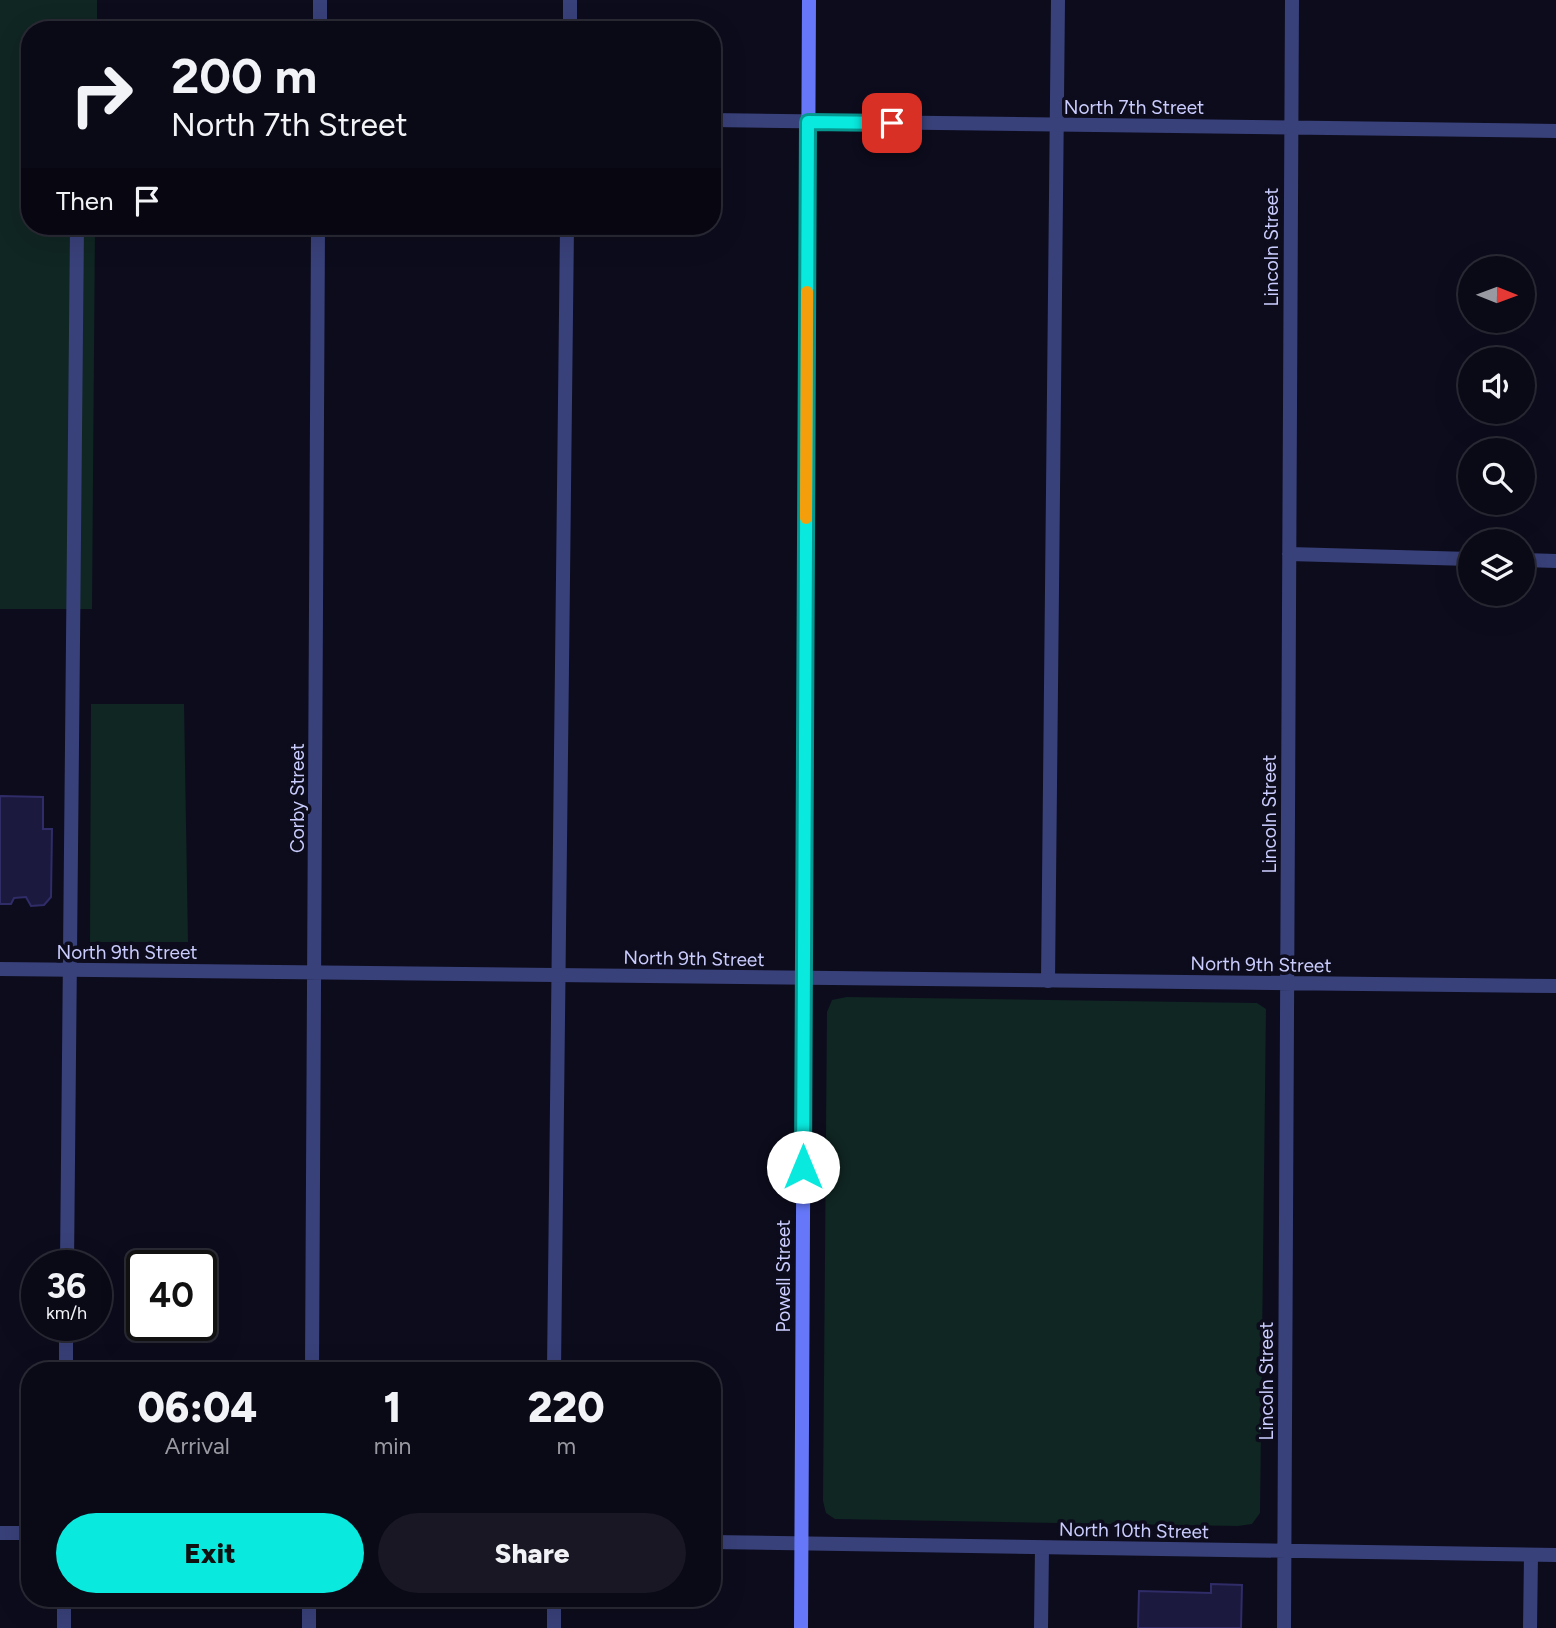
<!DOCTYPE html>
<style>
body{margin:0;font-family:Figtree,sans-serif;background:#181723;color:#f1f3f6;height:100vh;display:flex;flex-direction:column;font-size:26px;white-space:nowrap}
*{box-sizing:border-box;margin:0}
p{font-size:23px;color:#999aa1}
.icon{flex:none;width:38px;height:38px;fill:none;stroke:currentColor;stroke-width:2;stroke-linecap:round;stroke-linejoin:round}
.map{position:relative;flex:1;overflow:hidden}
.details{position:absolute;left:21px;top:1362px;width:700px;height:245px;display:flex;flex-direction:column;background:#0a0916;border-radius:28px;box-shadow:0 7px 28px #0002,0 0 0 2px #2a2a35}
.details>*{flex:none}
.guide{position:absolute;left:21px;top:21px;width:700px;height:214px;border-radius:28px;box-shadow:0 7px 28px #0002,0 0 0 2px #2a2a35;background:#0a0916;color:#f1f3f6;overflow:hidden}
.needle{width:46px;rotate:91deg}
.buttons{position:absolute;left:1458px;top:256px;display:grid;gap:14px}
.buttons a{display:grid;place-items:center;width:77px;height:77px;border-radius:50%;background:#0a0916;box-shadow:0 7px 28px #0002,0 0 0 2px #2a2a35;font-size:35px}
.speed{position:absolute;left:21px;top:1250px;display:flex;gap:14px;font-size:35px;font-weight:700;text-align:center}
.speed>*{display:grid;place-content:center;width:91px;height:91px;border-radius:50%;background:#0a0916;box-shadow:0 7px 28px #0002,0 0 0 2px #2a2a35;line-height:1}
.speed small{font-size:18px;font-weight:400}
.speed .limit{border:4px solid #111;border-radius:10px;background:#fff;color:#111}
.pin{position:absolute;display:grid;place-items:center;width:60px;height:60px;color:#fff;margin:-30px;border-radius:14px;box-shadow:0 4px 10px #0006}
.me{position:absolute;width:77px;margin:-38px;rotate:0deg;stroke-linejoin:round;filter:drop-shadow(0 0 5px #0008)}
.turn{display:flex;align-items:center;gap:24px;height:147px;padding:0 35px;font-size:32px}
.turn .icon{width:91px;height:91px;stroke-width:2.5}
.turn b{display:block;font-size:49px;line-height:60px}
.then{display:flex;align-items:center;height:66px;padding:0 35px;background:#0003;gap:14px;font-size:26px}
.eta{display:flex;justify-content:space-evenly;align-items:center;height:119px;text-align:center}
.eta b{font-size:42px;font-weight:800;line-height:49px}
.primary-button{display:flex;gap:14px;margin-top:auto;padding:14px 35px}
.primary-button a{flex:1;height:80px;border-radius:42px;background:#0ae9de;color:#111;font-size:28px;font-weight:800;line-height:80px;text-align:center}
.primary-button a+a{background:#181723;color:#f1f3f6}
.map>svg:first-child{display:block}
.green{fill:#102622}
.building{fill:#1b193d;stroke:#2f2c68;stroke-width:2}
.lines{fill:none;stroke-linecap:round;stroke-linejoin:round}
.lane{stroke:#39417a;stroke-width:14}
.street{stroke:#39417a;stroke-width:14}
.secondary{stroke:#6678f9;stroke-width:14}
.route-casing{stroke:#069790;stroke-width:18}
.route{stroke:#0ae9de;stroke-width:12}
.slow{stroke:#f59e0b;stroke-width:12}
.labels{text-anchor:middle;stroke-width:7;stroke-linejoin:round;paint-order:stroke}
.street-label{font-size:19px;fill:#caccfd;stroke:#0d0c1d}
</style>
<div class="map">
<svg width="1556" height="1628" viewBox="0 0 1556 1628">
<rect width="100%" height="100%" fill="#0d0c1d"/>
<!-- green -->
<path class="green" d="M0,0H97V30H30V226H95L92,609H0Z
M91,704H184L188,942H90Z
M847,997L1257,1003L1266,1009L1260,1513L1252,1524L1238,1526L835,1519L826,1513L823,1501L827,1012L832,1000Z"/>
<!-- building -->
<path class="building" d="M0,796L43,797V829H52L51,897L44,905L31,906L26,897L14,898L11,904H0Z
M1211,1584L1242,1585L1241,1628H1138L1139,1591L1211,1593Z"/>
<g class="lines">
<!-- lane -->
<path class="lane" d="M570,30V0
M1048,981L1058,0
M67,1265L77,226
M66,1370V1325
M554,1370L567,226
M64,1628V1598
M554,1628V1598
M1041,1628L1042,1548
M1530,1628L1531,1555"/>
<!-- street -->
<path class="street" d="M320,30V0
M712,120L1556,131
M1289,554L1470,559
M1522,560L1556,561
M0,969L1556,986
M312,1370L318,226
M0,1533H30
M712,1542L1556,1555
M309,1628V1598
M1284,1628L1292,0"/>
<!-- secondary -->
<path class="secondary" d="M801,1628L809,0"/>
</g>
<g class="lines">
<defs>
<path id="route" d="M803,1167L808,122L892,123"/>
</defs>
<!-- route casing -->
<use href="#route" class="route-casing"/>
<!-- route -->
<use href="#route" class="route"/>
<!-- slow -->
<path class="slow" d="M806,518L807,292"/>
</g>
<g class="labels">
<!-- street labels -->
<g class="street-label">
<text x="1134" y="114">North 7th Street</text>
<text transform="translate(1271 247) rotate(-90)" y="7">Lincoln Street</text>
<text transform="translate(297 798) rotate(-90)" y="7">Corby Street</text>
<text transform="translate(1269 814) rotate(-90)" y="7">Lincoln Street</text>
<text x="127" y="959">North 9th Street</text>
<text transform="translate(694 958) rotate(1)" y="7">North 9th Street</text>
<text transform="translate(1261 964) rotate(1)" y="7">North 9th Street</text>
<text transform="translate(783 1276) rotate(-90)" y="7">Powell Street</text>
<text transform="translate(1266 1381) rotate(-90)" y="7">Lincoln Street</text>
<text transform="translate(1134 1530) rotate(1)" y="7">North 10th Street</text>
</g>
</g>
</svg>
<div class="buttons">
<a><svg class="needle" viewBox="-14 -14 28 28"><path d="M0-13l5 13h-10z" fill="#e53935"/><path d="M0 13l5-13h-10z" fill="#999aa1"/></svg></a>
<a><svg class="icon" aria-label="sound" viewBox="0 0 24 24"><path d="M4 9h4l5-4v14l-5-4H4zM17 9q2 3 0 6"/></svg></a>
<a><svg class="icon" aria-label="search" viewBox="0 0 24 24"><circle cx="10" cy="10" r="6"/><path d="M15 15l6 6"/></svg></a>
<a><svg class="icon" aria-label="layers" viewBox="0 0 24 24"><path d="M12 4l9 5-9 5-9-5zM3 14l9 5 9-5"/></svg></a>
</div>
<div class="speed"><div>36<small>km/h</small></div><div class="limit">40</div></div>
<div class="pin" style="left:892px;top:123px;background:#d93025"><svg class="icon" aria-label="arrive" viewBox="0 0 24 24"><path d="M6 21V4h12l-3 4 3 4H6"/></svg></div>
<svg class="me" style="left:803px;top:1167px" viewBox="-20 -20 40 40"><circle r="19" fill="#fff"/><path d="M0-13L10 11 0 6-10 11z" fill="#0ae9de"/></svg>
<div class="guide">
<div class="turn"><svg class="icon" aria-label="right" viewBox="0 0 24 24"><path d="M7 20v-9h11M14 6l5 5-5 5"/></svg><div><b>200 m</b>North 7th Street</div></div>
<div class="then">Then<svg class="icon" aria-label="arrive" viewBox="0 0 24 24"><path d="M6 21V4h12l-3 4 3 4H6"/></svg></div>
</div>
<section class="details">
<div class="eta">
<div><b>06:04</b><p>Arrival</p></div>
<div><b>1</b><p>min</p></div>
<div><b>220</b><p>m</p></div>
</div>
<div class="primary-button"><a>Exit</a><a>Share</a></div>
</section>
</div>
